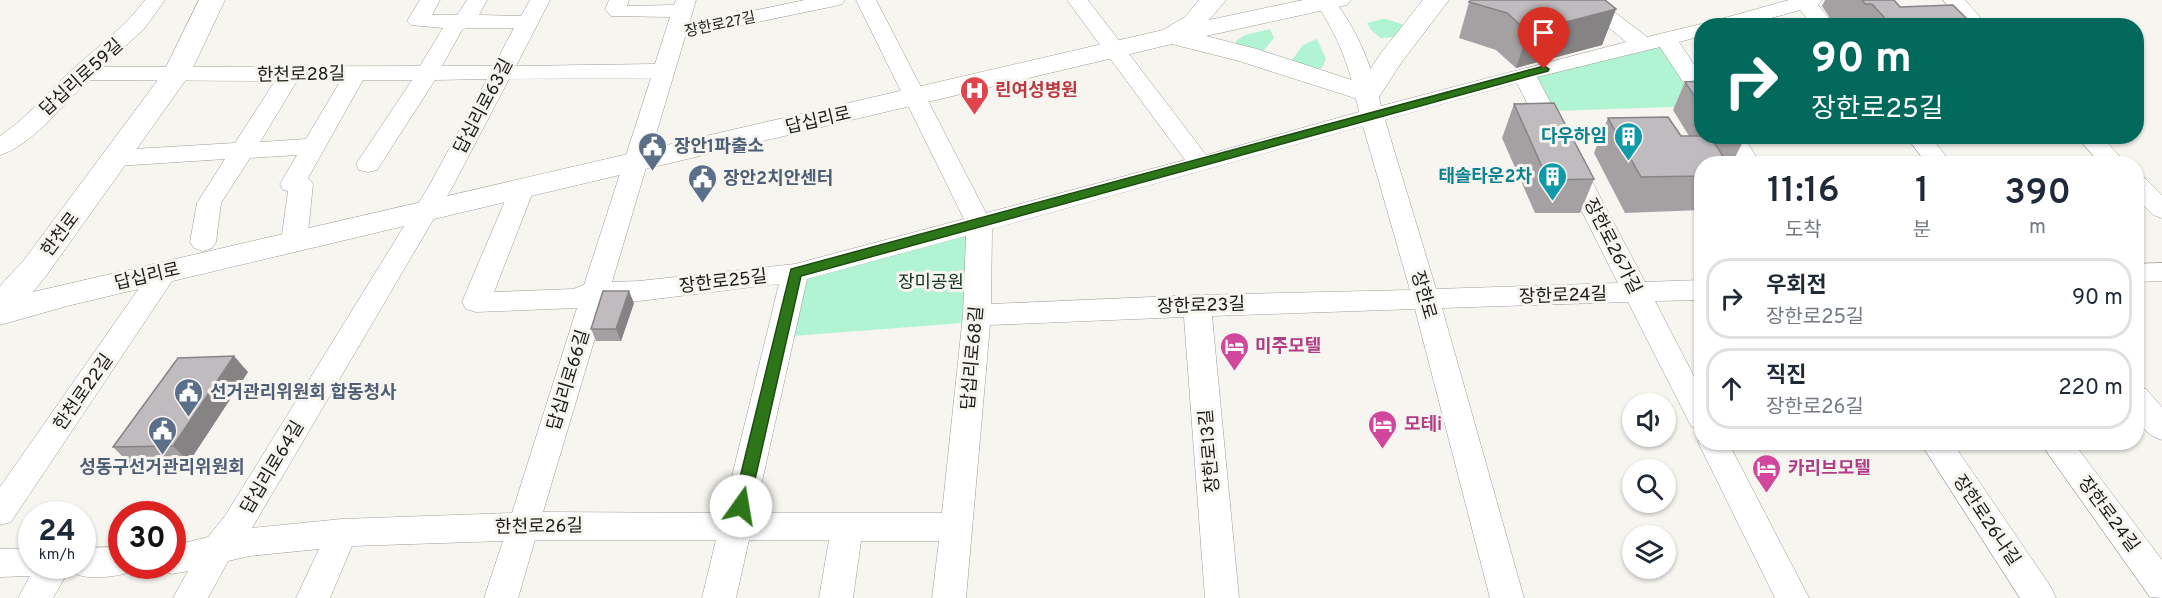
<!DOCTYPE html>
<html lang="ko">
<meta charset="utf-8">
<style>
body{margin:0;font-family:Overpass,"Noto Sans KR",sans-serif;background:#f6f6f7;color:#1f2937;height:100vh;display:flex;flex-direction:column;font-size:22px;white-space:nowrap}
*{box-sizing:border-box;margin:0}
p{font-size:20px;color:#747a83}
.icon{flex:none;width:33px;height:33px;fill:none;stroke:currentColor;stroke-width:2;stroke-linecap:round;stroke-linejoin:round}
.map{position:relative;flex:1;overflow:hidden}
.panel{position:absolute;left:1694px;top:156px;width:450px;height:294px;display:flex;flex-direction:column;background:#fff;border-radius:24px;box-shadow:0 2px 4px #0004}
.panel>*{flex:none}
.top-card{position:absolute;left:1694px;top:18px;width:450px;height:126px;border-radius:24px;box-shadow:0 2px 4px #0004;background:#00695c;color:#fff;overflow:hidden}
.fabs{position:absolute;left:1622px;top:393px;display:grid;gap:12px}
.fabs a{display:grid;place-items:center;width:54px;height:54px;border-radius:50%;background:#fff;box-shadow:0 2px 4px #0004;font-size:30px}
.speed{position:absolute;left:18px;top:501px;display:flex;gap:12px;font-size:30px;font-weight:700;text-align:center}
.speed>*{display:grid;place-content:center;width:78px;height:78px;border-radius:50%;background:#fff;box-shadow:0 2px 4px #0004;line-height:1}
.speed small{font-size:15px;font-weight:400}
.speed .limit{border:9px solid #d22;background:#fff;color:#111}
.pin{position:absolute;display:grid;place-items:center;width:51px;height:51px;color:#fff;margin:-62px -26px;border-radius:50% 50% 50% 0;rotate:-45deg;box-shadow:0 0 6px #0007}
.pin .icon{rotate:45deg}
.me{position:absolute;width:66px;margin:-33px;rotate:13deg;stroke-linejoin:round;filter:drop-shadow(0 0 4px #0008)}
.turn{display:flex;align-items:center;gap:21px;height:126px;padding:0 18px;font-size:27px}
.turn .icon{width:78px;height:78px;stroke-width:2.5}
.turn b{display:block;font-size:42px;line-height:51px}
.eta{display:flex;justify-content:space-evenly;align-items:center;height:102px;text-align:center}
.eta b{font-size:36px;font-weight:600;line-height:42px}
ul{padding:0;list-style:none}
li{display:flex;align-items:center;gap:18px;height:81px;margin:0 12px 9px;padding:0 6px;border:3px solid #e0e1e3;border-radius:24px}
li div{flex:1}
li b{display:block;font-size:22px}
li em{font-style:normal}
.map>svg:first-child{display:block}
.green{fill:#b1f4d4}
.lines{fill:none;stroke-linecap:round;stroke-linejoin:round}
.minor-casing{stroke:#9d9c97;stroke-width:1}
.major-casing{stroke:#9d9c97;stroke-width:1}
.minor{fill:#fff;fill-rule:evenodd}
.major{fill:#fff;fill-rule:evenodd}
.wall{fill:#a5a1a3}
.shaded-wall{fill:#868385}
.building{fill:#c0bbbe;stroke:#868385;stroke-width:1.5}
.route{fill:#2c7518;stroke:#1d4c10;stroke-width:1.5}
.labels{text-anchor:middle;stroke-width:6;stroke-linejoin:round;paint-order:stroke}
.far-street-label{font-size:15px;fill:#1c1c1a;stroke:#f7f5f0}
.street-label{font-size:18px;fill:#1c1c1a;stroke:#f7f5f0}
.health-label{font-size:18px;font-weight:bold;fill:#be3a42;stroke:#f7f5f0;text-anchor:start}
.culture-label{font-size:18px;font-weight:bold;fill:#0d838f;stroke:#f7f5f0;text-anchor:end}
.service-label{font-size:18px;font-weight:bold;fill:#4e5e75;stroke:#f7f5f0;text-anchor:start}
.park-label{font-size:18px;fill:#113325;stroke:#f7f5f0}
.hotel-label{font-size:18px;font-weight:bold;fill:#b23c85;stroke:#f7f5f0;text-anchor:start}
</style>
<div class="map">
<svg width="2162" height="598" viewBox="0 0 2162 598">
<rect width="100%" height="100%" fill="#f7f5f0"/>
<!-- green -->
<path class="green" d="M1383,19H1386L1407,26L1396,37L1381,38L1371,30L1367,23Z
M1270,29L1274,38L1260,55L1236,44V41L1245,35Z
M1317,39L1326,59L1322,68L1318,69L1289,64L1303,45Z
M1650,45L1672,51L1701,106L1553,111L1536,76Z
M979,224L976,322L780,337L795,273Z"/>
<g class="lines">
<defs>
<path id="minor" d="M145,0H165L144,29L102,67L420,66L443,28L411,25L407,21L420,0H440L432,15H457L467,0H487L479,15L521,16L530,0H550L516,66L655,64L670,17L611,16L605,9L609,0H629L627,6L674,5L676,0H696L689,24L805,0H845L842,4L835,6L685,37L612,282L639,281L795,264L964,219L856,0H876L986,213L1185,160L1067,0H1088L1206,155L1359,112C1350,67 1340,39 1314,0H1334C1359,33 1372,67 1381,106L1626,42L1576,0H1599L1647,37L1701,24L1707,25L1710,22L1789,0H1822L1818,5L1835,26H1813L1800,10L1743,26H1701V36L1679,42L1701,75V99L1693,97L1660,47L1537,77L1645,282L1701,280V300L1655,301L1701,390V430L1691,426L1628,302L1442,308L1524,598H1490L1415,309L1212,316L1239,598H1205L1184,317L990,325L966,598H932L939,541H861L853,598H819L829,540H749L736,598H702L716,540H535L518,598H484L503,541L352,546L330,598H296L319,549L250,556L228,561L208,598H173L188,571L172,574L160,570L158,566H172V546L208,537L225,516L429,186L487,79L435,80L377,170L368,172L359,170L356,164L412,80H363L308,178L313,184L307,242L303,248L294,251L285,248L281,242L288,191L283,190L280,184L297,155L250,158L221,203L216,242L212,248L203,251L194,248L190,242L197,203L225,159L117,166L109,164L105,158L109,152L117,150L235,143L275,81L88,80C65,103 31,146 0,155V136C28,117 50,90 75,67C100,45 125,27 145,0ZM466,28H514L494,66H442L462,30ZM651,78L584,285L573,289L494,292L534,189L531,183L522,181L513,183L510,189L462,302L466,309L476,312L577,308L512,513L342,519L252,528L453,186L509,79ZM341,80L306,139L260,142L297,81ZM1517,83L1618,283L1436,289L1385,120ZM1363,126L1410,290L1197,295L991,304L992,229ZM966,236L963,315L942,513H755L807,279ZM779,284L723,513L543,512L606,301H639Z
M1943,0H1965L1988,26H1966Z
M1720,136H1743L1761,164H1737Z
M1906,136H1930L1952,164H1927Z
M2076,136H2101L2127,164H2101Z
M2136,176L2145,178L2162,195V218L2153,215L2136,198Z
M165,262L174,264L178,271L174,278L11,522L0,525V487L156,264Z
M2162,263V281L2136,282V264Z
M2136,386L2146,389L2162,407V440C2134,431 2136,410 2136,386Z
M1701,436V442H1728L1809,598H1775L1698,442Z
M1920,442H1952L2051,587L2056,598H2020Z
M2040,442H2073L2162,560V598L2150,597Z
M122,547V566H136L134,571C117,577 83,582 69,570L53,598H18L30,576L0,577V549L32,548V566H82V548Z"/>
<path id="major" d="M199,0H225L190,74L46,276L33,292L1163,30L1185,17L1199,0H1226L1209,20L1303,0H1351L1347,5L1206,36L1257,49L1361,83L1381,53L1423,0H1449L1401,63L1377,100L1367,102L1239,61L1172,44L67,306L0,325V286L24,260L163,73Z"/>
</defs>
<!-- minor casing -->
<use href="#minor" class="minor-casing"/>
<!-- major casing -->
<use href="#major" class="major-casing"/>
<!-- minor -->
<use href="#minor" class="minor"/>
<!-- major -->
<use href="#major" class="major"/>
</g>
<!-- wall -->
<path class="wall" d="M1825,0H1894L1900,7L1974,26H1835L1822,6Z
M1469,2L1616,9L1602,45L1516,68L1496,50L1459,38Z
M1701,81V136H1746L1732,163H1728L1701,176V210L1625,213L1594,153L1608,118L1681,136H1689L1673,110L1685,82Z
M1514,104L1594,179L1580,213H1535L1502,138Z
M634,303L621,341H596L591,329Z
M248,372L189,462L129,463L113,447Z"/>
<!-- shaded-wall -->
<path class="shaded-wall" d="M1616,9L1602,45L1516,68L1528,32Z
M629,291L634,303L621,341L616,329Z
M234,356L248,372L189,462L173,446Z"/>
<!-- building -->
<path class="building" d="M1471,0H1605L1616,9L1528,32L1507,13L1469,2Z
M1862,0H1894L1900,7L1953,5L1974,26H1892L1872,4H1865Z
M1701,81V106L1685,82Z
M1554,103L1594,179L1548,180L1514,104Z
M1668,117L1681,136H1710L1728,164H1701V176L1641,177L1608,118Z
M603,291H629L616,329H591Z
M234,356L173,446L113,447L178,358Z"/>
<!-- route -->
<path class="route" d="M1544,66L1549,69L1548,71L801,276L749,506L746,510L741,512L735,510L733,506L791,269Z"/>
<!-- icons -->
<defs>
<symbol id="hospital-pin" viewBox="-11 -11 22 30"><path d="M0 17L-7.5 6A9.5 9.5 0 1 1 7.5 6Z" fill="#e0444e" stroke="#f7f5f0"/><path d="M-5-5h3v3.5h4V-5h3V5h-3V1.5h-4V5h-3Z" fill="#fff"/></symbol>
<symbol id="building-pin" viewBox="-11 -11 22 30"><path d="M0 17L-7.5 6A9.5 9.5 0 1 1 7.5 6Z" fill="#0f9aa8" stroke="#f7f5f0"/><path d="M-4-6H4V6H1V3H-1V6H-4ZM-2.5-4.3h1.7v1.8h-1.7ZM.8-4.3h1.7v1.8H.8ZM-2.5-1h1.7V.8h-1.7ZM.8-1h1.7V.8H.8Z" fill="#fff"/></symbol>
<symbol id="civic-pin" viewBox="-11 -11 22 30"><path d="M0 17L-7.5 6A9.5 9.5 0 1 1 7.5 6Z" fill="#5c6f8a" stroke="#f7f5f0"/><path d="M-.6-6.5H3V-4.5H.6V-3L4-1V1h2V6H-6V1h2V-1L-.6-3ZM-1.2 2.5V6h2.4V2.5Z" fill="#fff"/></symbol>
<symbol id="hotel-pin" viewBox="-11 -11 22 30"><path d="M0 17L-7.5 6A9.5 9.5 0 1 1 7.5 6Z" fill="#d1479c" stroke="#f7f5f0"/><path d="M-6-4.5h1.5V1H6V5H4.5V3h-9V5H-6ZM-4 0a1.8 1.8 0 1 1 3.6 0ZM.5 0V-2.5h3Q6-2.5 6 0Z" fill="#fff"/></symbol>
</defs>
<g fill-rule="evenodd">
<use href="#hospital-pin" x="958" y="74" width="33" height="45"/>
<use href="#building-pin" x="1612" y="120" width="33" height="45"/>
<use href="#civic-pin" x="636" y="130" width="33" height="45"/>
<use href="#building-pin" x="1536" y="160" width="33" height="45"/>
<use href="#civic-pin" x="686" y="162" width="33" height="45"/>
<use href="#hotel-pin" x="1218" y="330" width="33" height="45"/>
<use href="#civic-pin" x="172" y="376" width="33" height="45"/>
<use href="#hotel-pin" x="1366" y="408" width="33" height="45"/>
<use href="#civic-pin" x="146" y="414" width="33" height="45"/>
<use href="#hotel-pin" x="1750" y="452" width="33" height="45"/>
</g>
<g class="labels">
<!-- far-street labels -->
<g class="far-street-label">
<text transform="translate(720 24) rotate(-12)" y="5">장한로27길</text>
</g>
<!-- street labels -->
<g class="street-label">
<text transform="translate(301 74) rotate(-1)" y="6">한천로28길</text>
<text transform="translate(81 77) rotate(-42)" y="6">답십리로59길</text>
<text transform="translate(483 106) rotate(-62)" y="6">답십리로63길</text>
<text transform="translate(818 120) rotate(-13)" y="6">답십리로</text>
<text transform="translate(60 234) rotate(-53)" y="6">한천로</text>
<text transform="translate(1613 246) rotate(63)" y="6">장한로26가길</text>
<text transform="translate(147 276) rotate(-13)" y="6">답십리로</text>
<text transform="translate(723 281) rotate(-7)" y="6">장한로25길</text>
<text transform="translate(1424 295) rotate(74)" y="6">장한로</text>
<text transform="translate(1563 295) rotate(-2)" y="6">장한로24길</text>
<text transform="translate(1201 305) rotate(-2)" y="6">장한로23길</text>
<text transform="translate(972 358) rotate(-85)" y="6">답십리로68길</text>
<text transform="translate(568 380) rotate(-73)" y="6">답십리로66길</text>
<text transform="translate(83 392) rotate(-55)" y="6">한천로22길</text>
<text transform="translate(1209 451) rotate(-95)" y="6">장한로13길</text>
<text transform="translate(272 467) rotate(-59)" y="6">답십리로64길</text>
<text transform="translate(2109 514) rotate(53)" y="6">장한로24길</text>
<text transform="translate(1987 520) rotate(56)" y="6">장한로26나길</text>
<text transform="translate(539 526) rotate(-1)" y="6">한천로26길</text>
</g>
<!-- health labels -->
<g class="health-label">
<text x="995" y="96">린여성병원</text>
</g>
<!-- culture labels -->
<g class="culture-label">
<text x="1607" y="142">다우하임</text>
<text x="1532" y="182">태솔타운2차</text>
</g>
<!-- service labels -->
<g class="service-label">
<text x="674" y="152">장안1파출소</text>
<text x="723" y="184">장안2치안센터</text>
<text x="210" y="398">선거관리위원회 합동청사</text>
<text x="162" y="473" text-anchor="middle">성동구선거관리위원회</text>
</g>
<!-- park labels -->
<g class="park-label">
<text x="931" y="288">장미공원</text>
</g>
<!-- hotel labels -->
<g class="hotel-label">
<text x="1255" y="352">미주모텔</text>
<text x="1404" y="430">모테i</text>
<text x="1788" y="474">카리브모텔</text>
</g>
</g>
</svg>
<div class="fabs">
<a><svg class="icon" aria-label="sound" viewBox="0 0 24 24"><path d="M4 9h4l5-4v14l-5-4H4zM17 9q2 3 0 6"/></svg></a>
<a><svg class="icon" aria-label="search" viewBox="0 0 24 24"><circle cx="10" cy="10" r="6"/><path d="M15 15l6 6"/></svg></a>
<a><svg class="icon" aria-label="layers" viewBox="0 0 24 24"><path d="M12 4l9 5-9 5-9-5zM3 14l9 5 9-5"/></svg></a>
</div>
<div class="speed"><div>24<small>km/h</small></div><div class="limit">30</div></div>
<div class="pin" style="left:1544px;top:69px;background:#d93025"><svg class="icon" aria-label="arrive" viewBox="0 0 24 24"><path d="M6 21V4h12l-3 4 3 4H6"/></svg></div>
<svg class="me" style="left:741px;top:506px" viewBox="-20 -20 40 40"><circle r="19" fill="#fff"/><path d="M0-13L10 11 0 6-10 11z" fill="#2c7518"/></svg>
<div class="top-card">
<div class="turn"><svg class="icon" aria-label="right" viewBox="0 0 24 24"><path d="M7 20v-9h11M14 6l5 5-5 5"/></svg><div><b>90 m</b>장한로25길</div></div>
</div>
<section class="panel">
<div class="eta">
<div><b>11:16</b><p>도착</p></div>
<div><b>1</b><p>분</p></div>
<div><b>390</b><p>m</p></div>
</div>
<ul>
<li><svg class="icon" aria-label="right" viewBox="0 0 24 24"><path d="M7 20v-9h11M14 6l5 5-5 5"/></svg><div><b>우회전</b><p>장한로25길</p></div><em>90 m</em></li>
<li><svg class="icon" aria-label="ahead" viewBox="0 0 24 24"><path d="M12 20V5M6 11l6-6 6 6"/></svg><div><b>직진</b><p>장한로26길</p></div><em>220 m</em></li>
</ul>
</section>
</div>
